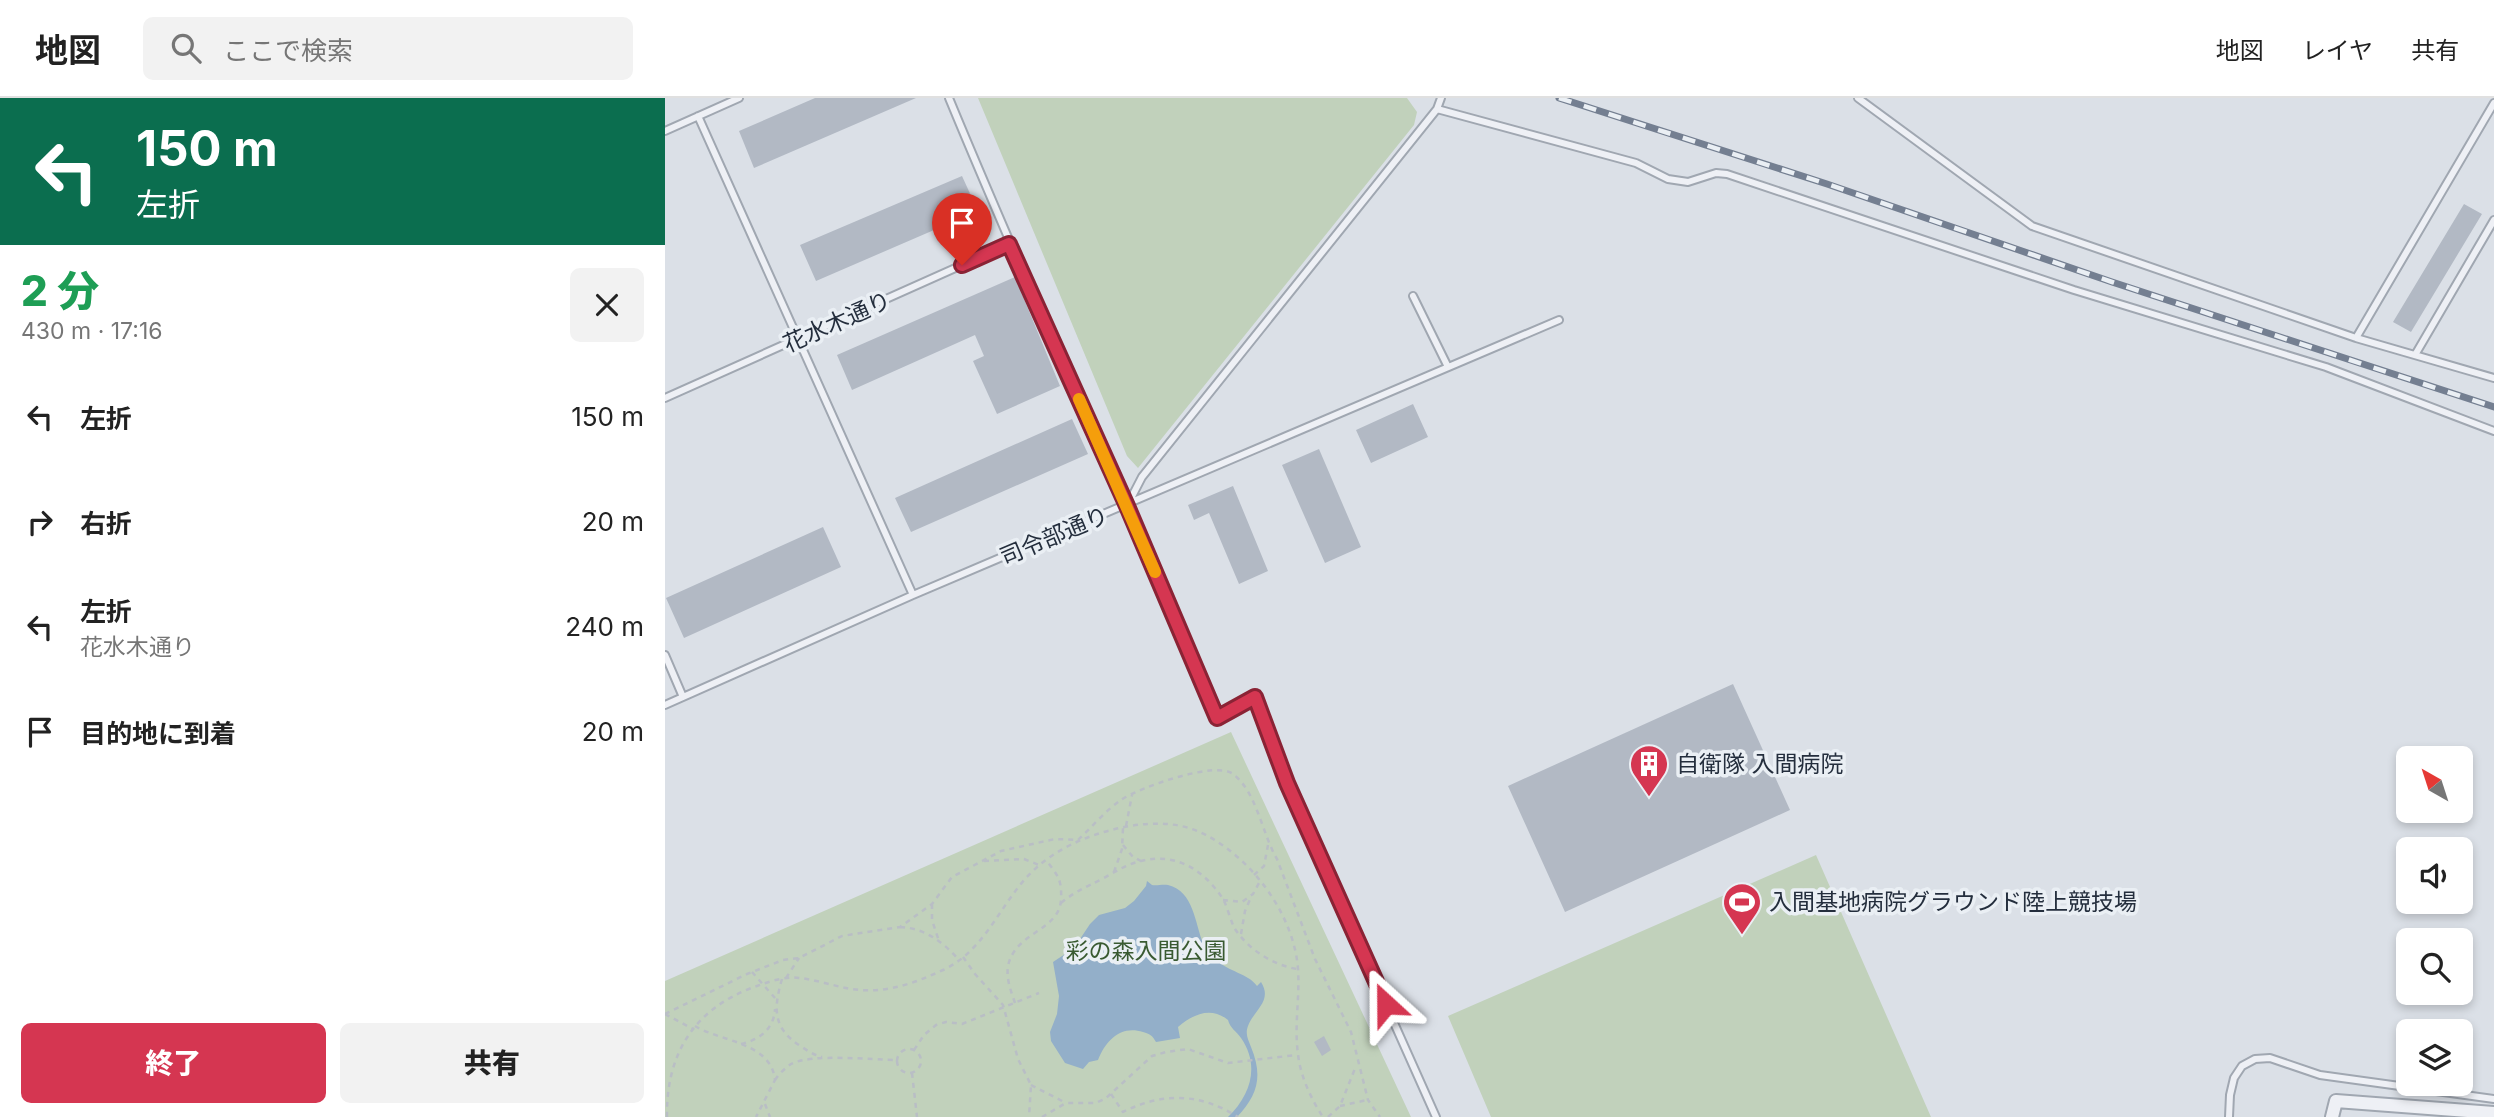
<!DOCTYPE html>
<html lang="ja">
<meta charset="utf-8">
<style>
body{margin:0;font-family:Inter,"Noto Sans JP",sans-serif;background:#f2f2f2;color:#222;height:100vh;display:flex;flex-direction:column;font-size:26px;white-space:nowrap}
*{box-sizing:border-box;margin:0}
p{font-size:23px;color:#767676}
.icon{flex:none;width:38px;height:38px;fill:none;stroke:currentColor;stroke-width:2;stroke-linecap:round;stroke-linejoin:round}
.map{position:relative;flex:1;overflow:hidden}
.side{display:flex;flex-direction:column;background:#fff;width:665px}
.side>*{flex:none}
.guide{background:#0b6e4f;color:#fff;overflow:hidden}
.needle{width:46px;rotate:321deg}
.controls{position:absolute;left:1731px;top:648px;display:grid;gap:14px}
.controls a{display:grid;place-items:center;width:77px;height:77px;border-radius:10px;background:#fff;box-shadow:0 4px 10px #0003;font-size:35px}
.pin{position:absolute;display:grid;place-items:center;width:60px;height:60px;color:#fff;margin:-72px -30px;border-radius:50% 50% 50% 0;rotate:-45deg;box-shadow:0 0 7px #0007}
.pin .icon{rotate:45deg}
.me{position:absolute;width:77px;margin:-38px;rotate:336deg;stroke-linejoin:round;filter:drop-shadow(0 0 5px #0008)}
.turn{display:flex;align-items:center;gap:24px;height:147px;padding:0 21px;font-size:32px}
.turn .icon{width:91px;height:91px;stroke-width:2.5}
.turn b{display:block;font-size:49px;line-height:60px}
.round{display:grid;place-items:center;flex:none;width:74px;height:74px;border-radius:10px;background:#f2f2f2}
.overview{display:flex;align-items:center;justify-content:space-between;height:119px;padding:0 21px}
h1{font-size:42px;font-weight:800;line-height:52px;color:#1e9e55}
.cta{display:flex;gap:14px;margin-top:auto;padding:14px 21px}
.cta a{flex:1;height:80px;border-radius:10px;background:#d53651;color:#fff;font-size:28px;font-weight:800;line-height:80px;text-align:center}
.cta a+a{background:#f2f2f2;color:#222}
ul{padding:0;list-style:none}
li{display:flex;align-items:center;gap:21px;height:105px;padding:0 21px}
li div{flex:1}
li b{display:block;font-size:26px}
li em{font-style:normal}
header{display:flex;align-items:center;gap:42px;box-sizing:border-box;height:98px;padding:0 35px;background:#fff;border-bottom:2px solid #e0e0e0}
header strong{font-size:33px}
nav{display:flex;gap:38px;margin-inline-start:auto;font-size:24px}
.search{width:490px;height:63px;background:#f2f2f2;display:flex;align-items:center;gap:18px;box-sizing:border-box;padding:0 24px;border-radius:10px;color:#767676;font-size:26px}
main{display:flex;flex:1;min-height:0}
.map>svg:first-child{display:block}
.green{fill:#c1d1bb}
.water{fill:#93afc9}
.building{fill:#b2b9c4}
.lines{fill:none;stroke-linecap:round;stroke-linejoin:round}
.service-casing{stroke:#a0a7b1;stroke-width:10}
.minor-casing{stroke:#a0a7b1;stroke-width:16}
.path{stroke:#b9bec5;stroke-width:2.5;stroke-dasharray:5 5;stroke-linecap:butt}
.service{stroke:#eef0f5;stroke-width:6}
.minor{stroke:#eef0f5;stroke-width:12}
.rail-casing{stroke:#747f91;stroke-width:7}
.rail{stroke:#eaeff4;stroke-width:4.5;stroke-dasharray:13;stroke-linecap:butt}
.route-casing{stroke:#8a2335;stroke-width:18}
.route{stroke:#d53651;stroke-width:12}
.slow{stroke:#f59e0b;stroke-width:12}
.labels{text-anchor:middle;stroke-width:7;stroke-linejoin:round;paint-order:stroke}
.street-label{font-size:23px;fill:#242e3d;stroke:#eaeff4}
.poi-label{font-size:23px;fill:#242e3d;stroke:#eaeff4;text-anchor:start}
.park-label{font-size:23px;fill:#395a31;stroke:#eaeff4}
</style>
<header>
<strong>地図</strong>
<div class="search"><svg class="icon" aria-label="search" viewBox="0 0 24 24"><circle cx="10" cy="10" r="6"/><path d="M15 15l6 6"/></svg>ここで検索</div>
<nav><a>地図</a><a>レイヤ</a><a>共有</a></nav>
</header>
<main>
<section class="side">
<div class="guide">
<div class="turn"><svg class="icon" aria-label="left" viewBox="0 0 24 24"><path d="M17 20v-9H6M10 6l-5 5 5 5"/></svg><div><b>150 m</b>左折</div></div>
</div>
<div class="overview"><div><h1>2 分</h1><p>430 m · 17:16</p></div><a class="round"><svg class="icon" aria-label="close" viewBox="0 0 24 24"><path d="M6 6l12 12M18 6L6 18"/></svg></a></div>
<ul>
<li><svg class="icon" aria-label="left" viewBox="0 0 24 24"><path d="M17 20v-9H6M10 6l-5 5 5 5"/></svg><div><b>左折</b></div><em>150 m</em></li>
<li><svg class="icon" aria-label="right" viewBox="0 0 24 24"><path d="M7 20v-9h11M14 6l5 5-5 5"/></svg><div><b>右折</b></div><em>20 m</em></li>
<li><svg class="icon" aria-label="left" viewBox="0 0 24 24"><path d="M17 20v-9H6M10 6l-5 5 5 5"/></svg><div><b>左折</b><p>花水木通り</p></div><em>240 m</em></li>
<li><svg class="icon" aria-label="arrive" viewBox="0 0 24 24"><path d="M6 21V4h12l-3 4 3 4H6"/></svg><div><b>目的地に到着</b></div><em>20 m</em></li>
</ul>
<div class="cta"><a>終了</a><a>共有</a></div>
</section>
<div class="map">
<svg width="1829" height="1019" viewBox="0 0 1829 1019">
<rect width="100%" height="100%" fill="#dbe0e7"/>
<!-- green -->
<path class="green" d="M313,0H742L752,14L749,27L473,370L462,358Z
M566,634L746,1019H0V883Z
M1151,757L1266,1019H826L783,918Z"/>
<!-- water -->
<path class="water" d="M482,783L487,787C492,788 497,786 503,787C529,793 530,826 538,845C541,851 547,857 552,862C563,874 583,875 592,888L596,884C608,903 589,912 583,928C580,936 583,941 586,949C598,978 593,997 572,1019H563C586,997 595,967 576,940C571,933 565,930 563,922C546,908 528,916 513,929L515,940L491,944C487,937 485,936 478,934C456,927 441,942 433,962L424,964L418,971L400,965L386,943L385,934L392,916L394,898L388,864L409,850L425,826L434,817L460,810L469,803L481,788Z"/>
<!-- building -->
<path class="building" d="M150,0H251L89,70L74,33Z
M297,78L313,113L151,183L135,147Z
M1799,106L1817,116L1746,234L1728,224Z
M350,179L395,288L332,316L308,263L319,258L310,237L187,292L172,257Z
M748,306L763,339L706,365L691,332Z
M407,321L423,356L246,434L230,400Z
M654,351L696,449L660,465L617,367Z
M568,388L603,473L574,486L544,415L529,422L523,407Z
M158,429L176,469L19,540L1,500Z
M1068,586L1125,712L900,814L843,688Z
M659,938L666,952L657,958L649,944Z"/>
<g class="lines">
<defs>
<path id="service" d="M284,0C370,208 464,413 552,620L590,599L622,685L771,1019
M1193,0L1367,128L1691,240L1829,280
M772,11L971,65L1003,81L1023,84L1051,75L1062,76L1409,192L1661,269L1829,333
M33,18L248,497
M0,33L74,0
M748,198L783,269
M1691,240L1829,5
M1750,257L1829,122
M0,300L344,146
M462,408L477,379L772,11L776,0
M0,557L18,599
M0,607L248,497L894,222
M1564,1019L1565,997L1569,980L1577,968L1590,961L1605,960L1655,977L1829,1001"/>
<path id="minor" d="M1667,1019L1671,1003L1829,1015"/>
</defs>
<!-- service casing -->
<use href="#service" class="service-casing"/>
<!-- minor casing -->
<use href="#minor" class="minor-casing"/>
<!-- path -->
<path class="path" d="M461,728L467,697
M458,747L468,759L476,763
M319,763L359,761L374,767
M449,774L457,751L458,730
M589,777L599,768L603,747
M558,802L577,804L588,796L594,785
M396,805C412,792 420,790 437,781C450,774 462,766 476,763C511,754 539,772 558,801C563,810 565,822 570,831C584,852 608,867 632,871
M267,806V822L274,843
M235,829C260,830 278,844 294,862
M576,836L580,813L586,799
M298,859L310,876L338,907L353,961L366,987L364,1019
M87,874L110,900
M121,880L134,860
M117,881C108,912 108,931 137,949C143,953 149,957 157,959
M350,905C346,893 341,881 343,868C350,834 394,833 396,802C397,781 393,778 381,762
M0,916L82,876L118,862L134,860L177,838L235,829L267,806L287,779L336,753L390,741L413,742C427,729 441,712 456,702C473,690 551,662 568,676C592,694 597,736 612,761L650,861L686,934L703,1002L715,1019
M0,916L28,931
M30,928C56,944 106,944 110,982L91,1019
M76,946C94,942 109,931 110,911
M232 963a12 12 0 1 1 24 0a12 12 0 1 1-24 0Z
M249,952L259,937L271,927L281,924L297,926L374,895
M247,975L252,1019
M110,982C114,976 120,970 126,966C147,955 207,962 232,962
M366,987L401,1005
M446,996L458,1014C498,994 535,995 573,1019
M100,1006L105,1019
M675,1008L702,1002
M2,1019C1,956 29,911 89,889C103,884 119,878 135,880C152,882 169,888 186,891C219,896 248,886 278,872C315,855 331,817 355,787C382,753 422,736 464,728C491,724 516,724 541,737C588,762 629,817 633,871C635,899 629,928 633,956C635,977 646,1001 658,1019
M377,1019L401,1005H430L440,1001L487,958L501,954L523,951L563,965L631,957
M663,1019L675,1008L691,968"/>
<!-- service -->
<use href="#service" class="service"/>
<!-- minor -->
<use href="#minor" class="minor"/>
<defs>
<path id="rail" d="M894,0L1162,86L1447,184L1829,309"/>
</defs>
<!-- rail casing -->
<use href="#rail" class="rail-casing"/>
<!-- rail -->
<use href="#rail" class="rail"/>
</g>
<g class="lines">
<defs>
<path id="route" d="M297,167L344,146L462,408L552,620L590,599L622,685L721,906"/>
</defs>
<!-- route casing -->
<use href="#route" class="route-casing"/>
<!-- route -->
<use href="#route" class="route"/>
<!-- slow -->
<path class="slow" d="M414,301L490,474"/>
</g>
<!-- icons -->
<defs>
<symbol id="building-pin" viewBox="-11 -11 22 30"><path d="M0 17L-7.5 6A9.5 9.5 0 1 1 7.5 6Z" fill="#d53651" stroke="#eaeff4"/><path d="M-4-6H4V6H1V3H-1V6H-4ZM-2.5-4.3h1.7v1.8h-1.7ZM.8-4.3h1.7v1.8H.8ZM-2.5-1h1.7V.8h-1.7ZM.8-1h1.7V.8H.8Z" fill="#fff"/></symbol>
<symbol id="stadium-pin" viewBox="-11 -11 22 30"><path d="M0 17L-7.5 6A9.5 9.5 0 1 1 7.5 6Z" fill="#d53651" stroke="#eaeff4"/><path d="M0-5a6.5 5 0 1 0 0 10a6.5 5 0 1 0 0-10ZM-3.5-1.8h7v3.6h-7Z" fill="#fff"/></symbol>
</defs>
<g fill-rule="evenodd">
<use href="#building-pin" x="962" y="644" width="44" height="60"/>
<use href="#stadium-pin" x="1055" y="782" width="44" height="60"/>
</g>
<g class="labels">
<!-- street labels -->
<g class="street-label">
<text transform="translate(172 224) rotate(-24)" y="8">花水木通り</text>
<text transform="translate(389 438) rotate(-23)" y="8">司令部通り</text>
</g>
<!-- poi labels -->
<g class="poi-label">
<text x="1011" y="674">自衛隊 入間病院</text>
<text x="1104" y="812">入間基地病院グラウンド陸上競技場</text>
</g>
<!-- park labels -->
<g class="park-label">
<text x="481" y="861">彩の森入間公園</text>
</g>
</g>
</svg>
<div class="controls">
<a><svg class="needle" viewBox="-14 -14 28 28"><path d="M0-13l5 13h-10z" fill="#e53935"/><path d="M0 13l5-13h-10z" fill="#767676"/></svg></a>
<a><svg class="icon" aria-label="sound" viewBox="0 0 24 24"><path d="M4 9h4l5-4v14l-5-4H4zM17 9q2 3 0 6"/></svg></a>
<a><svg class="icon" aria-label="search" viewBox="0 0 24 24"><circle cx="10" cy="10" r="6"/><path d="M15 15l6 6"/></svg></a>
<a><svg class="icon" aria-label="layers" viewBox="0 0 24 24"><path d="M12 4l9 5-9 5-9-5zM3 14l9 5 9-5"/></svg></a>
</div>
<div class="pin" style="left:297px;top:167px;background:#d93025"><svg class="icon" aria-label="arrive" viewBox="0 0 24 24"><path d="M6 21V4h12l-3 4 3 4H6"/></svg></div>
<svg class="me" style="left:721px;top:906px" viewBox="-20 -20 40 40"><path d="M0-17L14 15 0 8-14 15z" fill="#d53651" stroke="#fff" stroke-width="4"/></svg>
</div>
</main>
